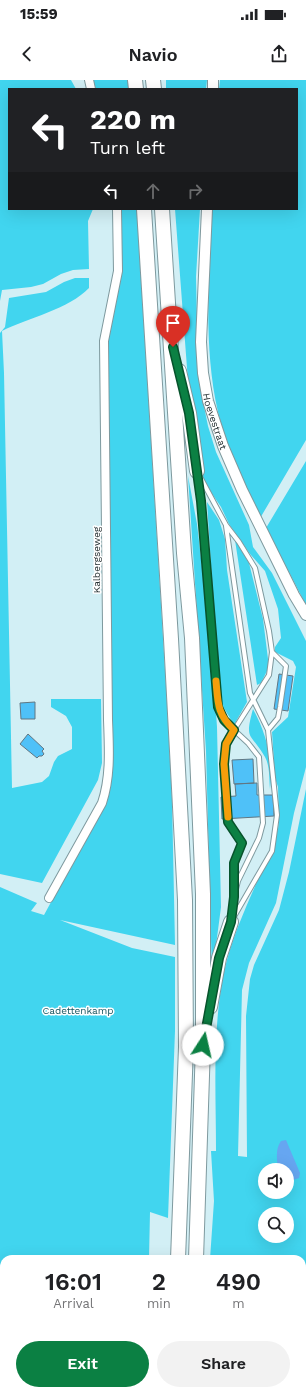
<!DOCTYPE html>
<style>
body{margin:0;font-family:"Work Sans",sans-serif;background:#f2f2f2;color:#202124;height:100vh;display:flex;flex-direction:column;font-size:15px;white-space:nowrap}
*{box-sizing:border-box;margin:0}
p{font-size:13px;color:#757577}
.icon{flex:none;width:22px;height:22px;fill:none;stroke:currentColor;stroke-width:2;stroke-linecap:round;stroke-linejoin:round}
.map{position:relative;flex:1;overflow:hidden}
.details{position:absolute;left:0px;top:1175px;width:306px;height:140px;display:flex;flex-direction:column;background:#fff;border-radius:12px 12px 0 0;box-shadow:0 4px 16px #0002}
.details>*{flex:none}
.top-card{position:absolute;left:8px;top:8px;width:290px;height:122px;border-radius:0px;box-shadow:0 4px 16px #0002;background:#202124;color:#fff;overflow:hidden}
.fabs{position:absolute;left:258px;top:1083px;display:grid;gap:8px}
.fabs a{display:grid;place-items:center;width:36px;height:36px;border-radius:50%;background:#fff;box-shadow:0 4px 16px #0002;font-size:20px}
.pin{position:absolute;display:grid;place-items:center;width:34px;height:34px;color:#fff;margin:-41px -17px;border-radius:50% 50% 50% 0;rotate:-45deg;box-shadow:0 0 4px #0007}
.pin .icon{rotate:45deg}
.me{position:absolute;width:44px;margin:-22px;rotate:10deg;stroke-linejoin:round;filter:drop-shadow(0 0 3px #0008)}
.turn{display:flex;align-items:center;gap:14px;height:84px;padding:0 16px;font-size:18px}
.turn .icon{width:52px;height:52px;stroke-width:2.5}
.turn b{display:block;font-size:28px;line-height:34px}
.lanes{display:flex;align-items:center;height:38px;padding:0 16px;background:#0003;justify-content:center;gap:20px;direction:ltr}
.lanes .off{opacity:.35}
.eta{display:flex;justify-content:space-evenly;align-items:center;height:68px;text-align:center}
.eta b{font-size:24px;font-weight:600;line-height:28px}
.cta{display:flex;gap:8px;margin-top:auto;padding:8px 16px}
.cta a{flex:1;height:46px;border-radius:24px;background:#0b8043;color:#fff;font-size:16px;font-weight:600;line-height:46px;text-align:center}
.cta a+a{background:#f2f2f2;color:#202124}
.status{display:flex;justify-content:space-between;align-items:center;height:28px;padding:0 20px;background:#fff;direction:ltr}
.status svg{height:11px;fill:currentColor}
header{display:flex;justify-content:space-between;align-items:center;height:52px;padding:0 16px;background:#fff;font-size:18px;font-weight:600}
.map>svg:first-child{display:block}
.green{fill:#41d5ef;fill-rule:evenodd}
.water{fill:#66a6f1}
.building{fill:#4fc1f8;stroke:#617783}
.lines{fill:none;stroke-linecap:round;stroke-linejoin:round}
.service-casing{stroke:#7e999e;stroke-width:6}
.minor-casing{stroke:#7e999e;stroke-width:10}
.tertiary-casing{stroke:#7e999e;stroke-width:12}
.motorway-casing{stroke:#7e999e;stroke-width:16}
.service{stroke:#fff;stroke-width:4}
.minor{stroke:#fff;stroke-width:8}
.tertiary{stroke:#fff;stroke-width:10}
.motorway{stroke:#fff;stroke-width:14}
.route-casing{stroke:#07532c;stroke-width:10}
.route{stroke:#0b8043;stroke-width:7}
.slow{stroke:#f59e0b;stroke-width:7}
.labels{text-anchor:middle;stroke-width:3;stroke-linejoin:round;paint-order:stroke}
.street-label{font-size:10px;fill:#273234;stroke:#fff}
.park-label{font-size:10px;fill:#165560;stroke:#fff}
</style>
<div class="status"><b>15:59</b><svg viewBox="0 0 49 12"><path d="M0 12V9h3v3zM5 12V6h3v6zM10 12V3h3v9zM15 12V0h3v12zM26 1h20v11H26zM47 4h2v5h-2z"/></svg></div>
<header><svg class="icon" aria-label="back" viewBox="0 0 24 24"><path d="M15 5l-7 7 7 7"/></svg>Navio<svg class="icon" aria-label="share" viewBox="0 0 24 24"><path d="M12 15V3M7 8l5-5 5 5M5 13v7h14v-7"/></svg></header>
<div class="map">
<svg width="306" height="1315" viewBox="0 0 306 1315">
<rect width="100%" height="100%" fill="#d2eff5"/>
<!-- green -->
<path class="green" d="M0,0H71L76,9H9V129H93L88,141L89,189L73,190L61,194L43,204L31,207L2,210L0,221Z
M93,0H128V9H96Z
M166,0H207L206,9H166Z
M220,0H306V360L259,440C244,404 227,369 218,332C203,266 209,196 212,129H297V9H219Z
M118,129H137L167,623L172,720L175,865L60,840L132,868L175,877V951L168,1138L150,1132L149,1179H4V1311H133L132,1315H0V807L37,823L31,831L44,835L88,754L110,707L107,260L120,202L121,180Z
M175,129H200L196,197L198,285L199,302L208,346L216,372L249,445L253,467L272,493L306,561V687L294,733L276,823L249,883L242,910L238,1076L247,1077L246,936L250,899L254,885L279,830L289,792L306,709V1243L302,1253V1179H210L214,1121L211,1071H216C216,1012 212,950 224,892C235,842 262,797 278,749L279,739L278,707L275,698L272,652L288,637L296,587L293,581L275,572V567L281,558L278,529L265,491L250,474L229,444L221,427L202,399L199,385L188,301ZM265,1090H287V1112H265ZM265,1134H287V1156H265Z
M75,198H89V208C69,229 28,238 2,251L4,293L12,708L42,702L49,696L54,682L58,676L72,669V647L66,636L51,627V619H101L102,683L98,700L42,803L0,794V253L5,247L9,218L46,212L64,202Z
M306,381V525L266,448Z
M188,396L197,444L212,573L217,647L221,827L212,896L206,671Z
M207,422L219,440L225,459L227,490L247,622L234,645L221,623L219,613Z
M235,460L249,483L263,539L269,587L261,603L257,605Z
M253,629C266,653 274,681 270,709C269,699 270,686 265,677C251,652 244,662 253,629Z
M200,1311H280V1315H199Z"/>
<!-- water -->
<path class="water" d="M286,1060L300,1093L299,1098L293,1100L287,1099V1090H278C277,1080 275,1069 281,1061Z"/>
<!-- building -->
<path class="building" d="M279,594L293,596L288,631L274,629Z
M35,622V639H21L20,623Z
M28,654L44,669L42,671L44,674L42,676H39L37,678L20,664Z
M253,679L254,703L234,704L232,680Z
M257,703V715H273L274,736L222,739L221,717L236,716L235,704Z"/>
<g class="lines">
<defs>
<path id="service" d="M198,393L226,445L239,462L255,488L269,551L272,572L269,595L234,650L248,663L259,677L263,743L259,758L238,801L234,817
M198,395L209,497L219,627L224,640L234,650L226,664L224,684L228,742L242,763L234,783V817L231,839
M226,446L250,613L268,650L277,735L272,771L232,840
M268,650L278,638L280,627L286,586L272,572"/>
<path id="minor" d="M89,0L91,9
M49,818L102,723C111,696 109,668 108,640L104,261L118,191L117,129"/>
<g id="tertiary">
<path d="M213,9V0"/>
<path id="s1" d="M207,129L201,262L203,293L208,321L223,366L242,410L294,515L306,535"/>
</g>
<path id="motorway" d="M135,0L136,9
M153,0L154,9
M144,129L171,559L185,820L186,967L178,1179
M162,129L184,473L192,558L203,814V965L196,1179
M179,291L189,333L197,391
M210,927L219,878L231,842
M167,1315V1311
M185,1315L186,1311"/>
</defs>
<!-- service casing -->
<use href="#service" class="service-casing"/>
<!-- minor casing -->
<use href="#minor" class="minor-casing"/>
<!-- tertiary casing -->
<use href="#tertiary" class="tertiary-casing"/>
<!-- motorway casing -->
<use href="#motorway" class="motorway-casing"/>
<!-- service -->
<use href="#service" class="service"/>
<!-- minor -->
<use href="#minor" class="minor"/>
<!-- tertiary -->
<use href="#tertiary" class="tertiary"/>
<!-- motorway -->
<use href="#motorway" class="motorway"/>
</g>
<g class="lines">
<defs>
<path id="route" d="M173,267L189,333L201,421L218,627L224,640L234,650L226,664L224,684L228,742L242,763L234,783V817L231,842L219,878L203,965"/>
</defs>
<!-- route casing -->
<use href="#route" class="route-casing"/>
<!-- route -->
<use href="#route" class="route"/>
<!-- slow -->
<path class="slow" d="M216,601C218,623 217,634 234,650L226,664L224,684L228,737"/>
</g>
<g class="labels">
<!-- street labels -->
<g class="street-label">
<text dy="4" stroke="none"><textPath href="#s1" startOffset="214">Hoevestraat</textPath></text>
<text transform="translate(96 480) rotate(-90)" y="4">Kalbergseweg</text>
</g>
<!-- park labels -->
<g class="park-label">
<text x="78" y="934">Cadettenkamp</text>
</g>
</g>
</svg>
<div class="fabs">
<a><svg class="icon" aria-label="sound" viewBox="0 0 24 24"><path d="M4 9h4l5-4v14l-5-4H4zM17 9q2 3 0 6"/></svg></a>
<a><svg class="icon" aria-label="search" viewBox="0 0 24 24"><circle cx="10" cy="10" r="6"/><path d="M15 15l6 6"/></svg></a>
</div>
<div class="pin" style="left:173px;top:267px;background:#d93025"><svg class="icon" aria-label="arrive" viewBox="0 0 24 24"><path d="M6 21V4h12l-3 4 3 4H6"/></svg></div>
<svg class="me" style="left:203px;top:965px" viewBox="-20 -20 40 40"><circle r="19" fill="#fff"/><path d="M0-13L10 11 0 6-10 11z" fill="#0b8043"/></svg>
<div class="top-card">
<div class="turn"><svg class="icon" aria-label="left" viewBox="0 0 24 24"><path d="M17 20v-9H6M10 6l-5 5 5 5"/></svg><div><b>220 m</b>Turn left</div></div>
<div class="lanes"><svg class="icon" aria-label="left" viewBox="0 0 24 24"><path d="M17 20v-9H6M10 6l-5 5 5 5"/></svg><svg class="icon off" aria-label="ahead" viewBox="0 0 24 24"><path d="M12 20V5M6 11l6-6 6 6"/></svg><svg class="icon off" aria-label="right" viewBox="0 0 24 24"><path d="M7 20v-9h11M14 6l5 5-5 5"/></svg></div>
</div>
<section class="details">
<div class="eta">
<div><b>16:01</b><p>Arrival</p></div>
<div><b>2</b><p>min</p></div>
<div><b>490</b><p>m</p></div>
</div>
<div class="cta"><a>Exit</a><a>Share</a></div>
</section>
</div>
